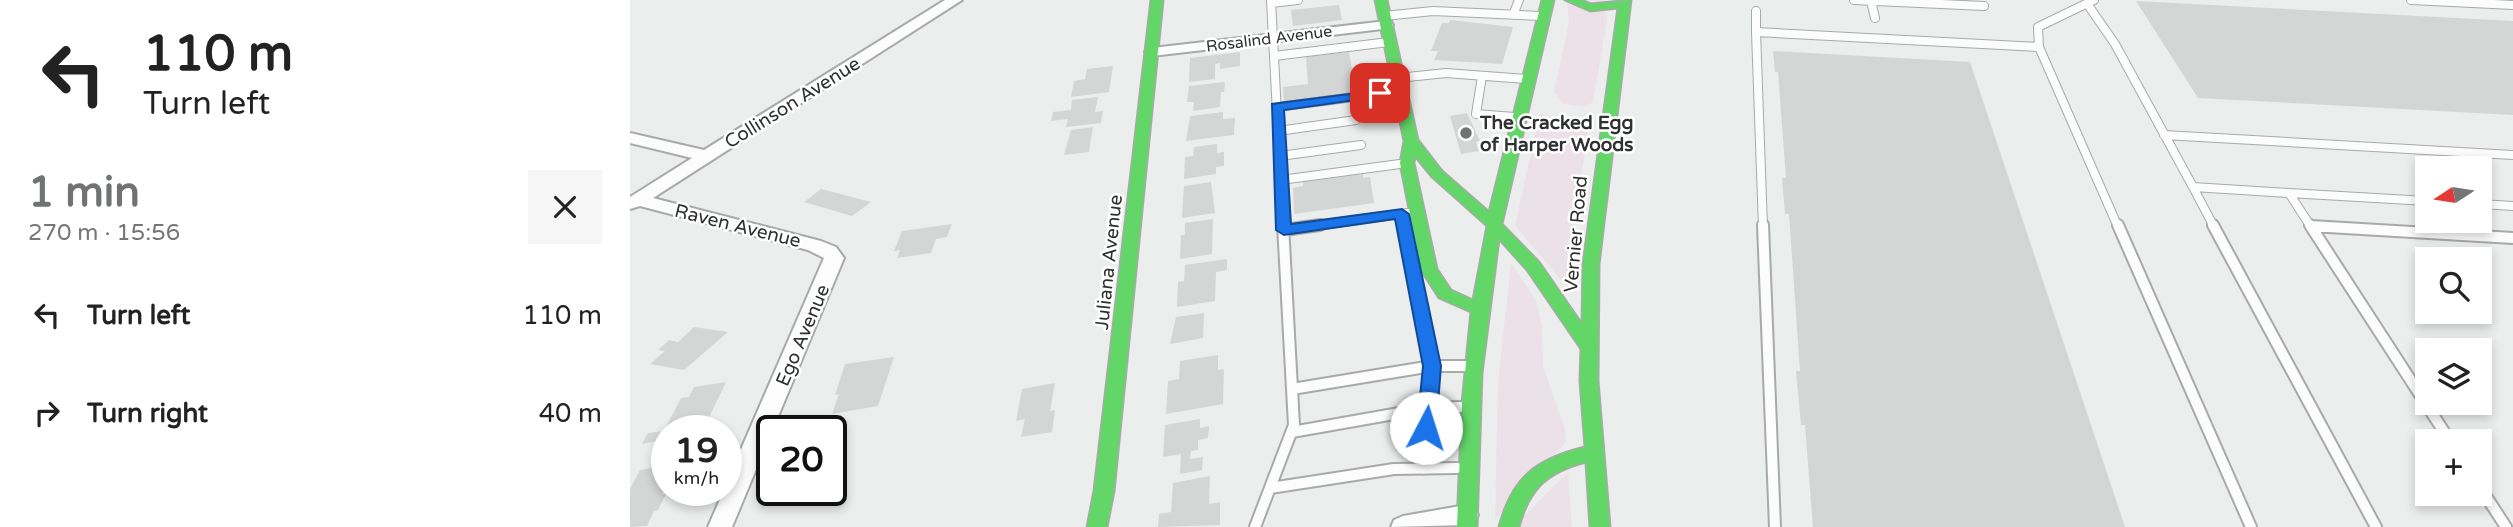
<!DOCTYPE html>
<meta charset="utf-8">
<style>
body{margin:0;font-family:"Varela Round",sans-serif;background:#f6f6f6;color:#222;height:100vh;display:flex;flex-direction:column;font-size:26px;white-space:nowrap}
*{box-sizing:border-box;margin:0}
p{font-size:23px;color:#767676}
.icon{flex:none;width:38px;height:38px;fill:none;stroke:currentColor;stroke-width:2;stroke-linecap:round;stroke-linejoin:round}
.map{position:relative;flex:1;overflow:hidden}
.sheet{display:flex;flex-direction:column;background:#fff;width:630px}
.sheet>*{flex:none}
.top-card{background:#fff;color:#222;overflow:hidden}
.needle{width:46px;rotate:258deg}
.buttons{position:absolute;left:1785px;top:156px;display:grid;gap:14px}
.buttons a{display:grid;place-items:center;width:77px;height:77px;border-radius:0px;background:#fff;box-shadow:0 4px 10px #0003;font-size:35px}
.speed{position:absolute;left:21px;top:415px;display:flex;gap:14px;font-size:35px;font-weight:700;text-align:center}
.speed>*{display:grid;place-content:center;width:91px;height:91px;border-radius:50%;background:#fff;box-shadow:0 4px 10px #0003;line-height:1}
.speed small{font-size:18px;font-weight:400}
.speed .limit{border:4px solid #111;border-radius:10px;background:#fff;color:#111}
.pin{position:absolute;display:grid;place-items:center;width:60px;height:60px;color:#fff;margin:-30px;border-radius:14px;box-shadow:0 4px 10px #0006}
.me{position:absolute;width:77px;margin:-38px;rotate:5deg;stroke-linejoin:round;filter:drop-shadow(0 0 5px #0008)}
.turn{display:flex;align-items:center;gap:24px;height:147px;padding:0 28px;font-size:32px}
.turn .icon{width:91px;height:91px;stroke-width:2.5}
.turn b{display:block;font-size:49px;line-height:60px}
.round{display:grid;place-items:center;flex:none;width:74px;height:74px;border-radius:0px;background:#f6f6f6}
.head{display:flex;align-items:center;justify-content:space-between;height:119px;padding:0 28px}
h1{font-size:42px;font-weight:800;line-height:52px;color:#717373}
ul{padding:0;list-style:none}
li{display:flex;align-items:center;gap:21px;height:98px;padding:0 28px}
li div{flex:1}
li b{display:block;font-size:26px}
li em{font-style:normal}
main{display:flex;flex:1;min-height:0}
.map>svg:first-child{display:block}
.green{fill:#ede1e8}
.building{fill:#d4d6d6}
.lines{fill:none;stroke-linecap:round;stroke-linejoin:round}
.lane-far1-casing{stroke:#a8aaaa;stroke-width:10}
.lane-casing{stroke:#a8aaaa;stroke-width:14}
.street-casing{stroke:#a8aaaa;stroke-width:4}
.fast-casing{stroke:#a8aaaa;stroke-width:3}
.lane-far1{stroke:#fcfcfc;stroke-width:8}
.lane{stroke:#fcfcfc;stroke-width:10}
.street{fill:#fcfcfc;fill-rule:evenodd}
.fast{fill:#63d668;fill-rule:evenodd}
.route{fill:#1a73e8;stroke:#114b97;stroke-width:2}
.poi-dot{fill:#717373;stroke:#fff;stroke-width:2.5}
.labels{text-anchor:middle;stroke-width:5;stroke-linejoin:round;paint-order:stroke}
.far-street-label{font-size:16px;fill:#2f3131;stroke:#fff}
.street-label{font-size:19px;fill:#2f3131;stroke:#fff}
.poi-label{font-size:19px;font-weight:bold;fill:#2f3131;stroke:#fff;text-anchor:start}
</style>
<main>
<section class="sheet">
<div class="top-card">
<div class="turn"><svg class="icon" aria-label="left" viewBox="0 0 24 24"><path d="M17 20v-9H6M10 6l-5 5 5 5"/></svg><div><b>110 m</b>Turn left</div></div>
</div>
<div class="head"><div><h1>1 min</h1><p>270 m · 15:56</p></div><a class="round"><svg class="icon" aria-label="close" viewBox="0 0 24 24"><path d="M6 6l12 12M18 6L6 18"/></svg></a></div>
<ul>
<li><svg class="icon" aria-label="left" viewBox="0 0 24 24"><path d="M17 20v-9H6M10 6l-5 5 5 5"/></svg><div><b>Turn left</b></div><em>110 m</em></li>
<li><svg class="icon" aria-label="right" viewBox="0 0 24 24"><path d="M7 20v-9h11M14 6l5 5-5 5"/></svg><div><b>Turn right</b></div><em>40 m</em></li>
</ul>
</section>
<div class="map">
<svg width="1883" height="527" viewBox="0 0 1883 527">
<rect width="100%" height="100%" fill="#eceeee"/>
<!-- green -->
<path class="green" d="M937,0H975L977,20L963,102L955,107L933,104L924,92L939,22Z
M912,114L931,121L960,122L944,221L938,284L936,286L885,226L909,115Z
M881,263L906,300L912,326L913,366L935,429L936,442L865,519L868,381Z
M938,472L942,527H890V520Z"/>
<!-- building -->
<path class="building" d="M1506,1L1883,21V115L1568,98Z
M709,5L712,20L663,26L661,10Z
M820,20L883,27L872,64L804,60L808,51H801L812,23H819Z
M1143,51L1340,62L1495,527H1183L1175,425H1171L1166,371H1170L1159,214H1155L1152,178H1156L1148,72H1145Z
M610,52V66L590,69V63L585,64V79L559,82L560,58Z
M719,52L726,93L654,102L653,87L678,84L676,57Z
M483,66L479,92L441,97L444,81L455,79L457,69Z
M595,82L594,92H591L590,107L563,111L564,102H557L559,86Z
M468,97L465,112L473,111L471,123L436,127L438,119L421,121L423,112L441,110L442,100Z
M593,112V119L605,118L604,135L556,141L560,116Z
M837,113L850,141L846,142L849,151L831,154L820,116Z
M463,127L459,152L434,155L441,130Z
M587,144V153L594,152V166L586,167V174L554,179L555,157L563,156L564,147Z
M733,174V178L740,177L744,203L664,214L663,188L673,186V182Z
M581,182L585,213L552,218L554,186Z
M191,189L241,202L222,216L174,202Z
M583,219L582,254L550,259L551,235H555V223Z
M322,224L317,237L306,239L301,253L267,258L270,250L264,251L272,231Z
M597,259V270L586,272L585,301L547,307L548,282L554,281L555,265Z
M574,313L573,338L540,344L546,317Z
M64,327L98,332L54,370L20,364L35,351L28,350L39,340L48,342Z
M588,355V370L594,369L593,404L536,414L538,381L549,379L550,361Z
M264,357L248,406L202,414L209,394L205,395L215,364Z
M96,382L73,430H37V439L12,444L18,433L34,431L51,398L59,397L64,387Z
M425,383L420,411L425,410L422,432L391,437L395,419L386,421L392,389Z
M570,419V428L579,426L578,438L568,440V450L561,451L560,459L573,457L572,470L550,474L551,454L533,457L535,425Z
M37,465V485L32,494H36L28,510L24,511L17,526L0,527V489L10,470Z
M580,476L579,504L590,502V525L528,527L529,514L541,512L543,483Z"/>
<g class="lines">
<defs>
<path id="lane-far1" d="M641,0L653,227
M1224,0L1354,6
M1781,0L1883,5
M1241,1L1245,18
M641,3L668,0
M1458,5L1485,44L1563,187
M1126,11V32L1409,47L1488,227
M883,15L889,0
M754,16L803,11L911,16
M1126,32L1133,227
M1409,47L1408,27L1464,0
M644,56L759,42
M852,76L846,114L884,117
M768,78L816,73L896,79
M647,107L770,91
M648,131L726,120
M1534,135L1883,155
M650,156L731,145
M651,180L777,163
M1659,193L1797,201
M1850,204L1883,206
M772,214L775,227
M1681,226L1694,227
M677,227L778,213
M1584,227L1563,187L1659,193L1681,227"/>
<path id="lane" d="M774,225L802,366H836
M1133,225L1145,527
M1488,225L1621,527
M1583,225L1746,527
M1680,225L1820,441
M1681,226L1883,238
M654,230L690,225
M662,389L802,366L793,469
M662,432L798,408L830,407
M1850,487L1876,527
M640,488L764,469L827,468
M625,527L664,425L653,225"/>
<path id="street" d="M315,0H332L23,198L191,241L206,247L214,258L102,527H78L94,490H96V484L194,258L178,250L10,206L0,209V197L62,158L0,143V133L74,150Z
M756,21L761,22L763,25L761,28L522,56L515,52L522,48Z
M836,505L845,508L848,515L845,522L836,525L761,527L764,520L773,516Z"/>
<path id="fast" d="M521,0H533L484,491L477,527H457L464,491Z
M745,0H757L788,140L812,171L859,212L912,0H924L872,224L909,262L952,324L953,264L988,8L960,11L935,0H951L961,4L1001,0L969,264L968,381L980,527H960L956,462C917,472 899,489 889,527H869C882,477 906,459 955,447L950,381L951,349L897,270L869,239L852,373L847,527H827L832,404L841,312L809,298L791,270L770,163L774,141ZM785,156L802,177L857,226L843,300L821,290L807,269L784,163Z"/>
</defs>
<!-- lane-far1 casing -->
<use href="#lane-far1" class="lane-far1-casing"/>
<!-- lane casing -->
<use href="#lane" class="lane-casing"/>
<!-- street casing -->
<use href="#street" class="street-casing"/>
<!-- fast casing -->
<use href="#fast" class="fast-casing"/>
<!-- lane-far1 -->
<use href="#lane-far1" class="lane-far1"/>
<!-- lane -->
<use href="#lane" class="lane"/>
<!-- street -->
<use href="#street" class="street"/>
<!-- fast -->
<use href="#fast" class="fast"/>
</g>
<!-- route -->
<path class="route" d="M750,90L756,93L754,96L654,110L661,224L772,209L779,214L811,366L806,428L803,433L796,435L790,433L787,428L793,366L765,219L654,235L646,230L642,104Z"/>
<!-- markers -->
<circle class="poi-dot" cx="836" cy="133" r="7"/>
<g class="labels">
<!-- far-street labels -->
<g class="far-street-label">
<text transform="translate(639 38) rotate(-7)" y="6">Rosalind Avenue</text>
</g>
<!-- street labels -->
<g class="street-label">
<text transform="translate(162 102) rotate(-32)" y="7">Collinson Avenue</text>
<text transform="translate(108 225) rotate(14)" y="7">Raven Avenue</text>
<text transform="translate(945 234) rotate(-85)" y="7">Vernier Road</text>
<text transform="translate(478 262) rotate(-84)" y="7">Juliana Avenue</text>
<text transform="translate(172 335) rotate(-67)" y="7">Ego Avenue</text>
</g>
<!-- poi labels -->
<g class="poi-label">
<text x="850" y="129">The Cracked Egg<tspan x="850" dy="22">of Harper Woods</tspan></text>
</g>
</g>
</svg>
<div class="buttons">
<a><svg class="needle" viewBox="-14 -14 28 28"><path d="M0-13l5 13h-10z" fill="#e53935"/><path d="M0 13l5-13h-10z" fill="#767676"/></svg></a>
<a><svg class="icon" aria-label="search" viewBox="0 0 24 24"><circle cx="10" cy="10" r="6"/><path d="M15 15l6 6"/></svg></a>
<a><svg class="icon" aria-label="layers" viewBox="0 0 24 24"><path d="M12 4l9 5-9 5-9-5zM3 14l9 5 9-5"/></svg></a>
<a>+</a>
</div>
<div class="speed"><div>19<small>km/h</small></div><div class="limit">20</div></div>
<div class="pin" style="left:750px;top:93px;background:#d93025"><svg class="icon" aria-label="arrive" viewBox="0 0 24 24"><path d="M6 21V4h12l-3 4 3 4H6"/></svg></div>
<svg class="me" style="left:796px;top:428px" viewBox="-20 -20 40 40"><circle r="19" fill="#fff"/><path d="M0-13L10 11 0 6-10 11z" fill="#1a73e8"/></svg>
</div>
</main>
